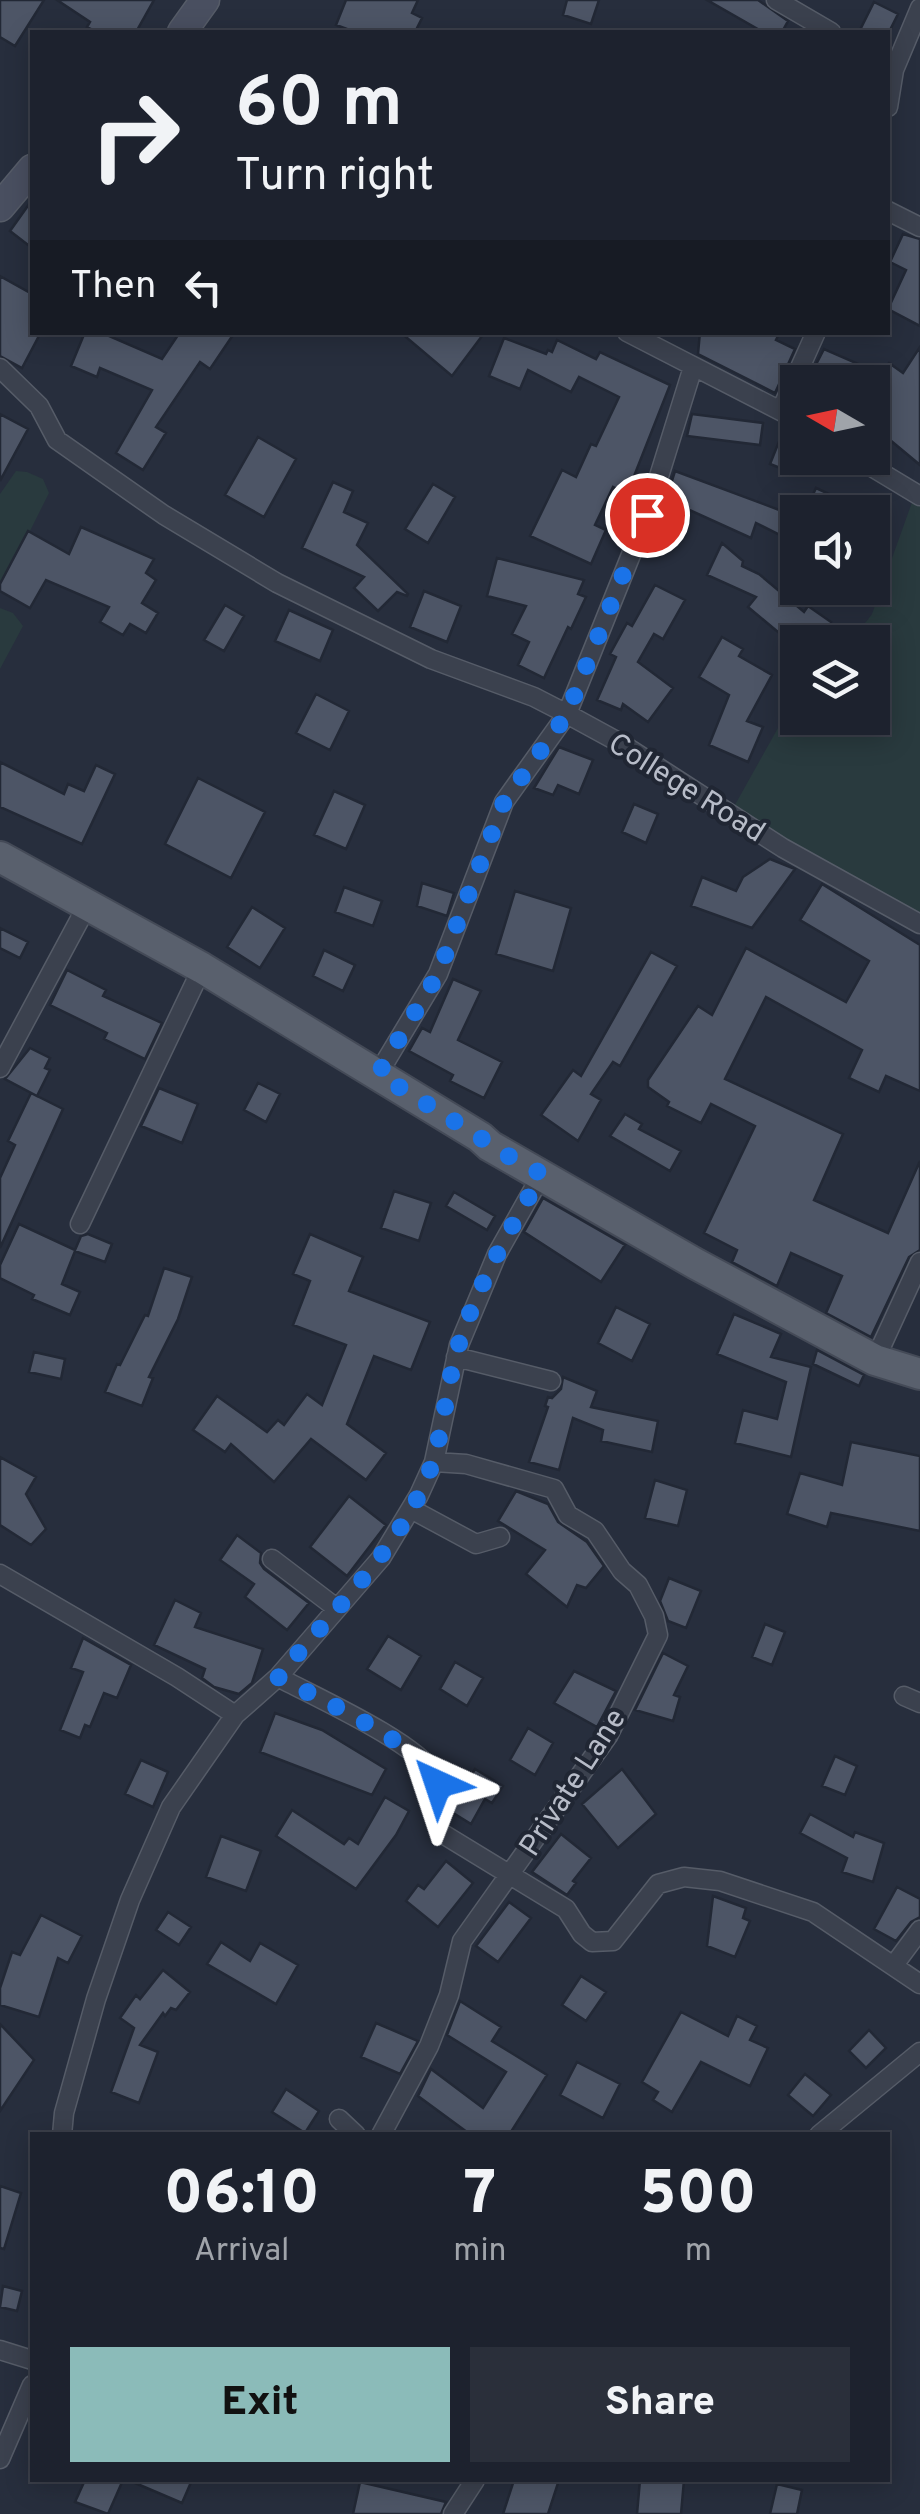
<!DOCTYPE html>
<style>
body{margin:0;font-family:Overpass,sans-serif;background:#2a2f3a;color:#f1f3f6;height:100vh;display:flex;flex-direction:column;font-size:38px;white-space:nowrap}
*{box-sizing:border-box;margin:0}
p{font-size:32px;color:#a0a4aa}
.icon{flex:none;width:55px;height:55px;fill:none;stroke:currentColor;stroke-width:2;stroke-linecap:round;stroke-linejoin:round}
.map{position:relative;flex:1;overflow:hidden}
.details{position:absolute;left:30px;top:2132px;width:860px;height:350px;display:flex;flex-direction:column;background:#1d222e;border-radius:0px;box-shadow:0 5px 25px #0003,0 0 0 2px #3b3f4a}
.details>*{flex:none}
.hud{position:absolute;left:30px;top:30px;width:860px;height:305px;border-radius:0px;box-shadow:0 5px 25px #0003,0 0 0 2px #3b3f4a;background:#1d222e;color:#f1f3f6;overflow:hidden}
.needle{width:65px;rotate:279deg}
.tools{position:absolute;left:780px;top:365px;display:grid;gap:20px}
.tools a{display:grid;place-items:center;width:110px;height:110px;border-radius:0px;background:#1d222e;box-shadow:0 5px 25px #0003,0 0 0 2px #3b3f4a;font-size:50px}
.pin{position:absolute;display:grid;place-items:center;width:85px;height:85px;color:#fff;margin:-42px;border:5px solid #fff;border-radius:50%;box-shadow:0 2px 10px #0007}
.me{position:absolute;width:110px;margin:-55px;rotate:318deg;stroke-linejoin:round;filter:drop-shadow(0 0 8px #0008)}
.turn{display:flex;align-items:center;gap:35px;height:210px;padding:0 40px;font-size:45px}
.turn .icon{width:130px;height:130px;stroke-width:2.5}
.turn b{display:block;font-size:70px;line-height:85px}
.then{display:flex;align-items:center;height:95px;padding:0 40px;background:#0003;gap:20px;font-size:38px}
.eta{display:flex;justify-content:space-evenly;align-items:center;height:170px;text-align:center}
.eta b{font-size:60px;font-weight:800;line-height:70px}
.cta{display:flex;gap:20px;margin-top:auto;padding:20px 40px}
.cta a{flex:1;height:115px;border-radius:0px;background:#8bbbb9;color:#111;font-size:40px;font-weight:800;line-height:115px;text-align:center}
.cta a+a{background:#2a2f3a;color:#f1f3f6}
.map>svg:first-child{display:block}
.green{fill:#293a3e}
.building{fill:#4d5566;stroke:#222835;stroke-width:2.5}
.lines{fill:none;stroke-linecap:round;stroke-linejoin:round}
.minor-casing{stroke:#565c68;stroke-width:21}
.secondary-casing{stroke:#565c68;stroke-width:31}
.primary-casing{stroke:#444a57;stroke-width:34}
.minor{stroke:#3b414e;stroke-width:18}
.secondary{stroke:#494f60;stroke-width:28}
.primary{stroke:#59606d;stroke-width:30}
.route{stroke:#1a73e8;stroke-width:18;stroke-dasharray:0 32.4}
.labels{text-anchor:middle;stroke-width:8;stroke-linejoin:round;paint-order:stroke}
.street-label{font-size:30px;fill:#b7bcc8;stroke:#202633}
</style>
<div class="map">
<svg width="920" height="2514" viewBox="0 0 920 2514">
<rect width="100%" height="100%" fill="#272e3d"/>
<!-- green -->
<path class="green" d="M16,471L27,472L43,479L49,493L0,591V494Z
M915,494L920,496V924L731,812L797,694L798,718H872V642H833L866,622L872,614Z
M0,608L13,613L23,626L0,669Z"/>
<!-- building -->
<path class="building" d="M0,0H44L15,46L0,37Z
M57,0H154L136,32H97L87,27L90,22Z
M346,0H418L412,13L422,18L415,32H355L336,25Z
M567,0H599L591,24L563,15Z
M707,0H758L788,21L782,32H763Z
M874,2L898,14L889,32H859Z
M32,200V248L10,231Z
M903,234L920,239V326L888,309L906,270L890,262Z
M0,276L32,294V332H41L22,368L0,356Z
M85,332H100L162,359L180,332H235L210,369L200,362L156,427L166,433L143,470L116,453L152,390L100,368L97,377L71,366Z
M400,332H485L452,376Z
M700,332H780L776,340L795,349L775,393L698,354Z
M504,338L546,354L548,350L552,352L557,340L596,359L600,352L670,385L627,494L613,487L595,525L606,530L591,564L530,536L562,470L576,477L591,444L596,446L619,397L579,377L571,392L528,370L520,389L489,376Z
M920,347V465L872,425V382H807L824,349L881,374L889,363L903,373Z
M0,414L28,429L0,481Z
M692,414L763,423L760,445L687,436Z
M258,437L296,459L264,517L225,495Z
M780,439L798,446V475L770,464Z
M675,471L798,517V544L756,523L751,538L683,507L679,514L663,509Z
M333,482L353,491L344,512L368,523L357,545L408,594L407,596L397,592L378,611L354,588L364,577L302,548Z
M433,484L455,497L428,543L405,529Z
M816,488L868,512H805Z
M81,527L154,559L146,573L156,580L142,603L158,613L146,633L130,624L123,635L100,622L109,607L46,580L30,608L0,591V584L28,531L69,554Z
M722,543L743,561L742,566L759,574L804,612L808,606L831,622L816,642H790L748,607L756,597L707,575Z
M497,558L584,580L578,594L586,597L571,629L568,627L544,678L518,665L529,642L512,634L526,606L487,596Z
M655,585L685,600L663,639L654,634L638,662L673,688L648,722L623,704L621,710L597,700L616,657L610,654L627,623L632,626Z
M424,591L461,606L447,642L410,627Z
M225,605L244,616L224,651L204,640Z
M289,610L333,630L320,661L275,641Z
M722,637L743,649L739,656L772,675L747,721L763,727L748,762L709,745L729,695L699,677Z
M316,694L349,711L330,750L296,733Z
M559,747L593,760L579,794L558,785L553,795L534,788Z
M0,762L64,794L68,784L84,791L96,765L115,774L82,844L0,807Z
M198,778L265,812L231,878L165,844Z
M334,791L365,805L346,849L314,835Z
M634,804L658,814L646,843L622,832Z
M770,859L795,869L752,928L691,906L702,877L736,891L743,877Z
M422,883L454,893L447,916L417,906Z
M822,884L920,945V1091L886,1076L879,1092L849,1078L862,1050L766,997L725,1079L843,1134L814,1200L888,1233L920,1161V1250L909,1257L871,1337L826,1313L842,1276L791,1253L777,1286L732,1262L737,1250L704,1233L755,1126L711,1104L701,1123L667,1106L669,1102L648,1087V1080L698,1006L712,1015L746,948L846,1002L869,961L800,920Z
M344,887L382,901L373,926L335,912Z
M515,891L571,908L553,971L496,954Z
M252,907L285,928L260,968L227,947Z
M0,928L28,942L20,958L0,948Z
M324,950L355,965L343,991L313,976Z
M651,952L677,966L620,1066L613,1062L591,1094L601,1100L578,1141L541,1115L573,1070L581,1076Z
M67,970L106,990L103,996L162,1023L145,1059L104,1039L107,1033L50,1005Z
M453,979L481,991L458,1040L502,1062L484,1098L450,1081L453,1075L409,1051L422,1028L430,1032Z
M30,1048L50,1058L45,1068L50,1070L37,1096L5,1079Z
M258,1083L280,1094L266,1122L244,1110Z
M159,1088L198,1104L182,1143L141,1126Z
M31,1093L63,1109L0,1248V1178L15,1145L8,1141Z
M625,1114L642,1124L639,1129L681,1151L670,1171L610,1136Z
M394,1191L431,1203L419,1241L381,1228Z
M454,1192L495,1216L487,1230L446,1206Z
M543,1198L625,1245L601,1282L524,1232Z
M19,1224L75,1250L81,1236L88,1234L112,1244L105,1262L75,1251L62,1284L80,1292L70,1315L32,1299L34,1295L0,1278V1265Z
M310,1234L363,1257L349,1291L430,1322L411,1370L374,1356L347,1424L386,1453L366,1480L311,1439L274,1482L231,1444L225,1452L193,1430L217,1396L267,1432L278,1420L284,1425L307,1394L322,1405L346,1345L293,1325L310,1281L293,1274Z
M164,1268L192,1277L178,1319L149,1377L153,1378L142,1406L105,1392L117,1364L120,1365L145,1315L148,1316Z
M616,1307L650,1324L632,1361L598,1343Z
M734,1314L781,1334L771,1357L811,1367L791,1457L735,1443L743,1410L777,1419L786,1382L717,1354Z
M817,1350L864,1375L859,1386L813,1364Z
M34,1352L65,1359L61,1379L29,1372Z
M563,1377L597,1391L591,1407L658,1421L652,1452L601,1441L603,1430L573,1418L559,1470L529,1462L548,1407L545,1406L548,1397L552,1398L561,1389Z
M851,1442L920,1456V1531L831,1513L827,1527L787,1514L800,1473L842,1485Z
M0,1457L36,1477L26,1494L46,1529L31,1545L0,1525Z
M655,1480L687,1490L678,1526L645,1518Z
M516,1491L548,1504L558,1522L587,1542L604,1566L586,1588L577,1585L567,1607L526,1574L545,1550L498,1521Z
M349,1496L386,1525L347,1576L310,1547Z
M237,1535L261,1553L260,1563L264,1569L309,1603L287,1630L245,1597L254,1584L220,1560Z
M669,1578L701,1591L686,1628L668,1621L660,1601Z
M175,1600L201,1613L195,1627L263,1649L252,1683L239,1694L214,1687L202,1678L205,1669L154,1645Z
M765,1624L785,1632L772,1665L752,1657Z
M388,1636L421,1656L401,1690L367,1669Z
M83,1638L131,1665L117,1698L104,1693L90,1727L85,1725L80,1738L60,1730L83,1672L71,1668Z
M663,1653L688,1666L674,1695L680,1697L673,1721L635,1710Z
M455,1662L483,1678L467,1706L440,1689Z
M574,1671L616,1691L597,1727L554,1703Z
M275,1713L322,1730L386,1769L372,1795L260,1752Z
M528,1728L553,1743L535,1775L510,1760Z
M835,1756L857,1766L845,1795L822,1786Z
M141,1760L168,1772L153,1807L125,1794Z
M475,1769L503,1786L492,1803L485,1799L471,1824L450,1811Z
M622,1769L656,1814L618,1848L582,1804Z
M385,1797L409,1811L396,1835L356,1889L276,1836L292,1810L344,1844L349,1838L358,1844Z
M810,1814L853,1837L855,1832L884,1843L873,1882L842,1872L847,1858L800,1833Z
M561,1834L591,1858L573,1881L576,1883L567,1895L532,1872Z
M221,1836L261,1851L246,1891L206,1877Z
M446,1861L473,1883L438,1927L406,1901L418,1885L424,1889Z
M897,1887L920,1899V1917L911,1922L896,1941L874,1929Z
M713,1896L746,1908L743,1918L750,1921L735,1957L707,1946Z
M509,1902L531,1918L498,1962L476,1946Z
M168,1912L191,1927L179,1945L156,1930Z
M41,1915L82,1936L68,1963L58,1958L39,2017L0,2005V1988L12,1952L20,1955Z
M221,1942L250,1961L260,1943L298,1965L276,2004L207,1964Z
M163,1970L190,1992L176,2010L171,2008L165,2016L163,2013L140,2045L158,2052L139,2103L111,2092L134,2028L120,2018L136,1995L140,1999Z
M581,1976L606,1992L586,2021L562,2005Z
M460,2001L501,2027L492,2041L547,2075L509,2135H471L418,2096L431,2069L483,2108L506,2072L447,2035Z
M681,2012L728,2036L737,2016L757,2026L750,2040L768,2048L750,2086L701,2062L672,2112L653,2100L658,2092L642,2082Z
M376,2023L418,2041L400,2074L361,2057Z
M0,2024L34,2060L0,2111Z
M869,2030L886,2048L866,2068L849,2051Z
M577,2062L620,2084L603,2118L560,2095Z
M805,2074L831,2095L813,2116L788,2095Z
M286,2089L319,2111L305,2133L272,2112Z
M0,2186L21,2193L4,2249L0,2248Z
M3,2286L22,2291L17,2311L0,2307Z
M85,2480H123L108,2514L75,2502Z
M128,2480H192L182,2503Z
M514,2480H559L548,2514H503Z
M640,2480H684L681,2514H637Z
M360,2482L446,2502L441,2514H353Z
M777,2484L802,2490L797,2514H770Z"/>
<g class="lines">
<defs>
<path id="minor" d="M776,0L831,32
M888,107L894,70L920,8
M888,211L920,227
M627,332L798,420
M693,367L647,515L567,714L622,744L783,848L920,924
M0,368L39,406L57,440L164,515L277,583L431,659L534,697L567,714L504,802L438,974L378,1074
M781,410L816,332
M857,458L920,496
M0,1068L88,904
M80,1224L202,968
M456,1357L551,1381
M875,1360L920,1262
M411,1509L476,1544L500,1537
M272,1559L335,1607
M0,1574L177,1677L235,1715
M278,1677C315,1697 416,1742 435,1775C446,1795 426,1816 443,1834L566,1909L582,1934L592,1942L613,1941L658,1884L684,1877L720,1881L813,1912L920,1984
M904,1696L920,1703
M894,1965L920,1930
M339,2119L356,2135
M62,2135L64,2113L96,1999L130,1900L171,1807L235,1715L278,1677L381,1558L419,1495L434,1462L459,1345L497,1254L542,1174
M381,2135L429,2046L449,1995L462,1941L608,1736L658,1635L654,1616L638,1585L622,1571L595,1531L568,1515L554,1489L466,1464L434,1462
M819,2135L920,2052
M0,2350L32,2360
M0,2459L32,2385
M453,2514L475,2480"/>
<path id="secondary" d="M182,32L205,0
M0,207L32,169"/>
<path id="primary" d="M0,857L202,968L480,1137L490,1146L696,1264L875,1360L920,1374"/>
</defs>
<!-- minor casing -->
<use href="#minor" class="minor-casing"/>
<!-- secondary casing -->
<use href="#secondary" class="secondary-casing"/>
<!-- primary casing -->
<use href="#primary" class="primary-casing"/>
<!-- minor -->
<use href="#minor" class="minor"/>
<!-- secondary -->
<use href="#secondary" class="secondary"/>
<!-- primary -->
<use href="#primary" class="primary"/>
</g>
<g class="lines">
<!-- route -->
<path class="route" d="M438,1784C427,1747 315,1697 278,1677C326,1619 385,1563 419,1495C444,1448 443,1397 458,1347C477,1286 510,1229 542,1174L490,1146L480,1137L378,1074L438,974L504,802L567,714L647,515"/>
</g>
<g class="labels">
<!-- street labels -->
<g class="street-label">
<text transform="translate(687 787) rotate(32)" y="10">College Road</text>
<text transform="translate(572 1782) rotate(-57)" y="10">Private Lane</text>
</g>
</g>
</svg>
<div class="tools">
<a><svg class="needle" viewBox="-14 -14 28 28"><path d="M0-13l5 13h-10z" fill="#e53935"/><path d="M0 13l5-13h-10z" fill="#a0a4aa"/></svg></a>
<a><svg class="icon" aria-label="sound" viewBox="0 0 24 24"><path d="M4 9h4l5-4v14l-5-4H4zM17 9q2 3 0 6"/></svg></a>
<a><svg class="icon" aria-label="layers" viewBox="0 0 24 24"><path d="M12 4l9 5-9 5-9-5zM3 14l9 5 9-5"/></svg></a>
</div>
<div class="pin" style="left:647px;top:515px;background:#d93025"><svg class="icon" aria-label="arrive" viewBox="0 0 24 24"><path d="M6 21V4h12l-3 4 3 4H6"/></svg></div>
<svg class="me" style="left:438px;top:1784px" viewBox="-20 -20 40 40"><path d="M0-17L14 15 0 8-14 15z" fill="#1a73e8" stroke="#fff" stroke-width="4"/></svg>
<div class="hud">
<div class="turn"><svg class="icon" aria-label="right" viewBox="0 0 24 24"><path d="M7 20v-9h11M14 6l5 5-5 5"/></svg><div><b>60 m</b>Turn right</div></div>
<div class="then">Then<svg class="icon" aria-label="left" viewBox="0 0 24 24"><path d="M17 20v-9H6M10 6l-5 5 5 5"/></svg></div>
</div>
<section class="details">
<div class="eta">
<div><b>06:10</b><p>Arrival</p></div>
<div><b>7</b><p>min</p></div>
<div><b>500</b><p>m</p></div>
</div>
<div class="cta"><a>Exit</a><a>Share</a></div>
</section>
</div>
